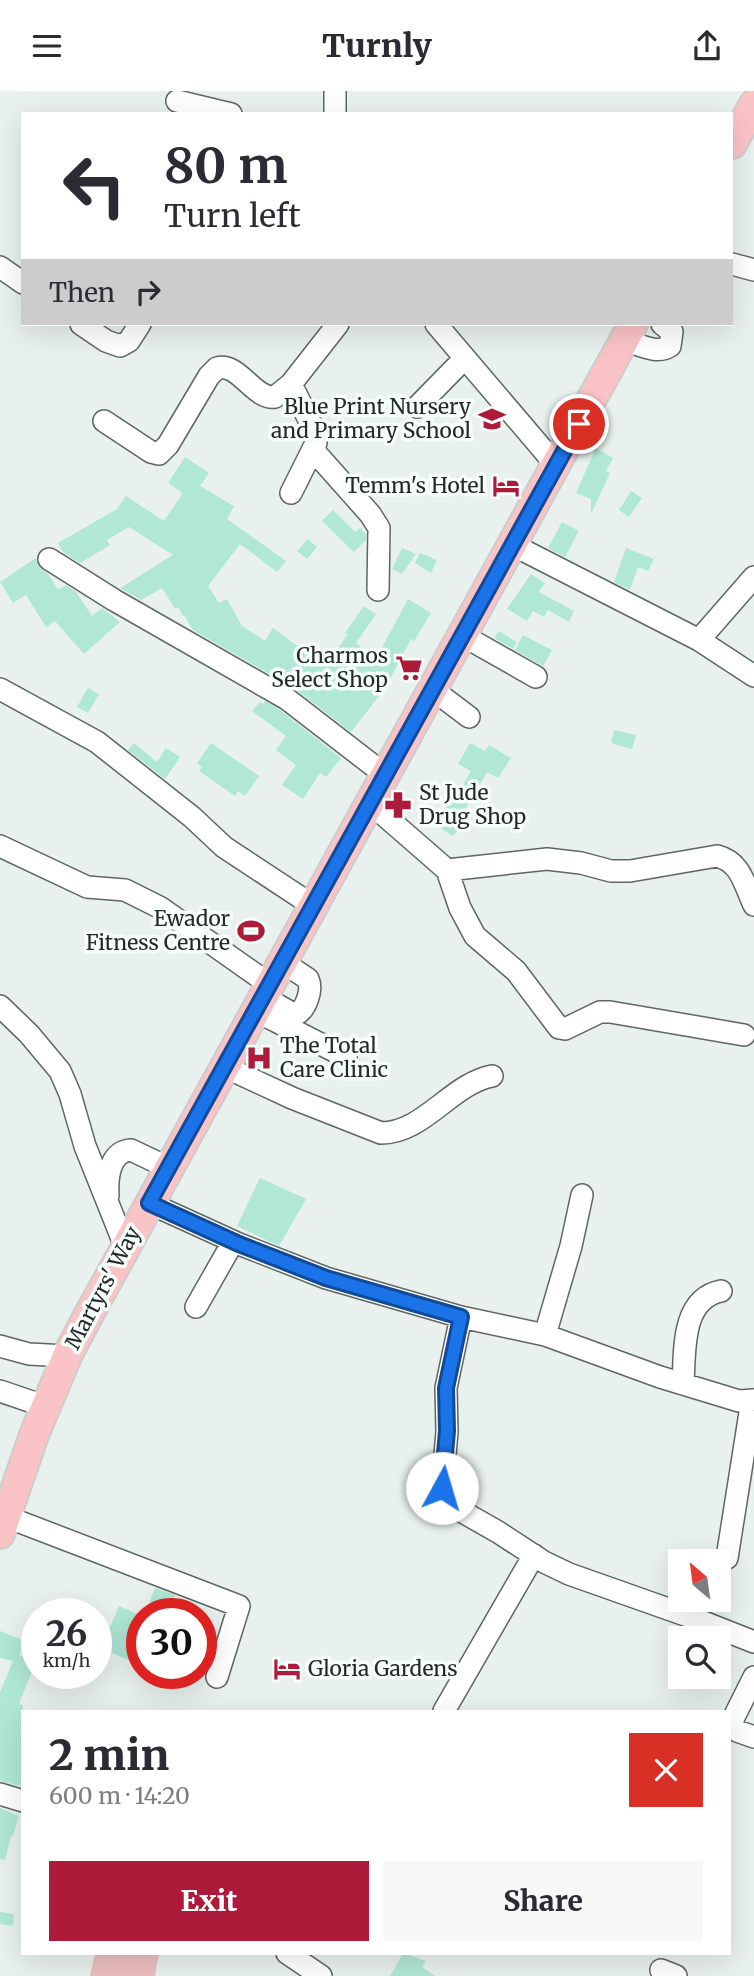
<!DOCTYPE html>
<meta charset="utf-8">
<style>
body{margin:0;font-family:Merriweather,serif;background:#f7f7f7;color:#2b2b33;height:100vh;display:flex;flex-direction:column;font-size:26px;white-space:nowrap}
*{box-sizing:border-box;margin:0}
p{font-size:23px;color:#7c7c81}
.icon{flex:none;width:38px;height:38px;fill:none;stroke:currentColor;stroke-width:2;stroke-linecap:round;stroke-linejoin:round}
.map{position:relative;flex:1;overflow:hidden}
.sheet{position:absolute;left:21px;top:1619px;width:710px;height:245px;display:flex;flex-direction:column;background:#fff;border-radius:0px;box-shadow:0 7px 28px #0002}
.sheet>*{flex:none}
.banner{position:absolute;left:21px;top:21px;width:712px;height:214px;border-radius:0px;box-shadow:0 7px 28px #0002;background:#fff;color:#2b2b33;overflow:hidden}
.needle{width:46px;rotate:331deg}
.fabs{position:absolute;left:668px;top:1458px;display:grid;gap:14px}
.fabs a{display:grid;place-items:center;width:63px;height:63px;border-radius:0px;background:#fff;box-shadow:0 7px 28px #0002;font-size:35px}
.speed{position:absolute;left:21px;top:1507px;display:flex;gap:14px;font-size:35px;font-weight:700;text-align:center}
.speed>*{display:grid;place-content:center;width:91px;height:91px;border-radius:50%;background:#fff;box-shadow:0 7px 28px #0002;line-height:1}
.speed small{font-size:18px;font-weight:400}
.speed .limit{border:10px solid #d22;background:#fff;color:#111}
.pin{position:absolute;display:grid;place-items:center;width:60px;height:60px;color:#fff;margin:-30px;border:4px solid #fff;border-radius:50%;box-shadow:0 2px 7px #0007}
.me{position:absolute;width:77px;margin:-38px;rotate:6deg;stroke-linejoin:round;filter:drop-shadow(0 0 5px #0008)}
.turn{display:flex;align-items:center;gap:24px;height:147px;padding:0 28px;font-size:32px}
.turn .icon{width:91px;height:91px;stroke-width:2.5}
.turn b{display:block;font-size:49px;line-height:60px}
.then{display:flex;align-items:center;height:66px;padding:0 28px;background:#0003;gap:14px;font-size:26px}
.round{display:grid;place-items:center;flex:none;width:74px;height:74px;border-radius:0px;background:#f7f7f7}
.headline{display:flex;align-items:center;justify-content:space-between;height:119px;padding:0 28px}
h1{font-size:42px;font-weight:800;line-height:52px}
.cta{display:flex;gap:14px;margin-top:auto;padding:14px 28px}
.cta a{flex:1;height:80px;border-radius:0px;background:#ae1a39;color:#fff;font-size:28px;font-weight:800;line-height:80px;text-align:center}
.cta a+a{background:#f7f7f7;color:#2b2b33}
header{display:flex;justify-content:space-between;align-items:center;height:91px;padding:0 28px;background:#fff;font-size:32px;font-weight:800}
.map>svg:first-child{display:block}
.green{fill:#ecbebf}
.building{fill:#b0e7d6}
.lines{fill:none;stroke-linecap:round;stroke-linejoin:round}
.minor-casing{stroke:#5e6664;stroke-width:24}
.major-casing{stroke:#cbcccb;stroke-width:32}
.minor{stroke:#fff;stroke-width:21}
.major{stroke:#fac4c7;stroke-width:28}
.route-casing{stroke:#114b97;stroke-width:18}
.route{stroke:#1a73e8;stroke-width:12}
.labels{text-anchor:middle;stroke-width:7;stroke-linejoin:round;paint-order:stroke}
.poi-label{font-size:21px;fill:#252928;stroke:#f5fefb;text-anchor:end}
.street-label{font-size:21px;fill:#252928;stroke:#f5fefb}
</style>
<header><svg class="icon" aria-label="menu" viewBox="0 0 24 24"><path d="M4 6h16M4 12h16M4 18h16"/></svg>Turnly<svg class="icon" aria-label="share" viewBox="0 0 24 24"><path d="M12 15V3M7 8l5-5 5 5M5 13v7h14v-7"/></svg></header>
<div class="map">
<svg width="754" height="1885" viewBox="0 0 754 1885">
<rect width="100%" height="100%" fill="#e8f1ee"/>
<!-- green -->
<path class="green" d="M95,1862H159L155,1885H90Z"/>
<!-- building -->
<path class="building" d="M596,357L613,367L606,380L610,382L591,423V408L576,402Z
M185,366L209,382L200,395L234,415L227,428L286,470L277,481L240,453L208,495L219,512L227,508L242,535L265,550L273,537L325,575L348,543L345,542L364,515L376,523L356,552L376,568L408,508L431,522L414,550L411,548L386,596L351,641L294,597L193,539L184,524L183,525L178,516L175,518L162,497L141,509L120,497L173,464L129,436L107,449L110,454L80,472L64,462L58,452L117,418L126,405L164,430L183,402L168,392Z
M631,400L642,407L629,426L619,419Z
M333,419L355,441L360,437L366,443V449L354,461L322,430Z
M562,431L579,440L565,466L548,457Z
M308,448L317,456L307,468L297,460Z
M402,457L416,463L402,483L392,478Z
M626,457L654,468L648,480L638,476L630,499L614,491Z
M420,462L437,469L431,482L415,472Z
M36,467L38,475L48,483L58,499L66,494L76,501L92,525L102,517L120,531L84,563L55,530L46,536L26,504L13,512L0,491Z
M531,483L545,492L539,501L574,520L569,531L548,519L544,526L533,520L527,530L507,518Z
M499,540L517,551L513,558L494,547Z
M523,544L552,559L543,575L515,559Z
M88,597L99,603L88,622L77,616Z
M265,610L280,619L341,667L326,686L320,682L303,708L282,694L296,674L276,659L286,645L252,620L260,611L263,613Z
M614,639L636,644L632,658L611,652Z
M134,652L157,671L166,657L180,666L165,688L128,659Z
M211,652L259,685L245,705L238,700L235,705L199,680L202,676L197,672Z
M470,652L485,660L489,654L511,667L498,687L487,681L462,724L467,728L453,745L434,733L449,713L451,715L471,680L458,673Z
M260,1087L306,1108L279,1155L237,1135Z
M155,1497L175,1504L167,1522H145Z
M119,1515L142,1525V1575L108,1560L109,1557L105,1556L111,1543L108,1541Z
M0,1540L25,1550L19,1564L32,1568L30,1577L33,1578L19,1613L23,1614V1689L20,1695L0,1690V1601L13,1570L0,1567Z
M0,1717L19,1725L13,1745H11L5,1769L0,1768Z
M0,1821L14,1823L13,1835L0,1833Z
M403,1862L426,1870L422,1876L435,1885H390Z"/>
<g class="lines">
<defs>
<path id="minor" d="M177,10L231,23
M335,23V0
M732,173L754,179
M0,176L23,192
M81,233L106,250L120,255L129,250L140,233
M436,233L556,374
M624,249C638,253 657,264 670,255L672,241L662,233
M417,316L464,268
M104,330L151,361L159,363L168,354L209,285L217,277C239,271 254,309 275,306L291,293L338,233
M314,360L370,423L379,437L378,499
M291,402L316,352L315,341L291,293
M513,454L699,549L754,585
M49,468L114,509L287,608L384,683
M462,544L536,586
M699,549L754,486
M0,598L97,651L192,726L224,756L312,814
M432,598L469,626
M369,711L447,779L547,768L581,772L611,780H630L717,765C741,771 744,793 754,814
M0,755L87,796L125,799L161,817L269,893
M447,779L460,817L475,845L516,880L559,937L565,938L600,921H610L744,944
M262,905L295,924C306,919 313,899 308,888L281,870
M0,915L29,943L60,980L70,1003L85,1055L125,1155
M254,919L346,966
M223,975L292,1007L381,1042C424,1042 451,993 492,985
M108,1105C107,1088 109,1060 131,1059L169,1077
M149,1112L239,1153L326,1187L461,1226L545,1244L660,1286L739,1310L754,1309
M196,1216L233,1151
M461,1226L446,1297L447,1341L442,1397L445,1408L454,1416L498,1441L544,1471L569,1483L688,1525L754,1551
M545,1244L571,1155L582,1104
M0,1255L29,1263L67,1265
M683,1293C685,1260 681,1208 721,1200
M0,1300L47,1316
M7,1426L239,1515L217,1586
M727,1467L752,1309
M754,1586L731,1632L737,1640L754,1646
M444,1620L534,1464
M0,1703L23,1710
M287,1862L321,1885
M661,1879L676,1885"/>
<path id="major" d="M732,53L754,13
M0,1443L34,1344L67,1265L88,1225L633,233"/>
</defs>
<!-- minor casing -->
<use href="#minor" class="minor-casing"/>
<!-- major casing -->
<use href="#major" class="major-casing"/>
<!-- minor -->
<use href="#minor" class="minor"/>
<!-- major -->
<use href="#major" class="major"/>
</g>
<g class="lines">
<defs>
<path id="route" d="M442,1397L447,1340L446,1297L461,1226L326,1187L239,1153L149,1112L579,333"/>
</defs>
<!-- route casing -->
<use href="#route" class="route-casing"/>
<!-- route -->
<use href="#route" class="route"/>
</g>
<!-- icons -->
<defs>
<symbol id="school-bare" viewBox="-9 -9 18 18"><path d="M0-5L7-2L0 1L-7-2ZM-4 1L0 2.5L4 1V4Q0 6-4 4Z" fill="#ae1a39" stroke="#f5fefb" stroke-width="2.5" paint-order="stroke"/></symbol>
<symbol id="hotel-bare" viewBox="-9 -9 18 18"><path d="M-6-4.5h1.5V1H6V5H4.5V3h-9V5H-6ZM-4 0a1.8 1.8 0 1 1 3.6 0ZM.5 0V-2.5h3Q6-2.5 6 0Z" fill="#ae1a39" stroke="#f5fefb" stroke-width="2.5" paint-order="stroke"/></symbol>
<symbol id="supermarket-bare" viewBox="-9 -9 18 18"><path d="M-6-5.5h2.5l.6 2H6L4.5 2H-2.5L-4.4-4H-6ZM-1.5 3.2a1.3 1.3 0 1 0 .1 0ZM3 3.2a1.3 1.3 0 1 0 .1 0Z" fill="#ae1a39" stroke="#f5fefb" stroke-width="2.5" paint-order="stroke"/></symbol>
<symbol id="pharmacy-bare" viewBox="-9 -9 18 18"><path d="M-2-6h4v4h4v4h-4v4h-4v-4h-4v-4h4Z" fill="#ae1a39" stroke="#f5fefb" stroke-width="2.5" paint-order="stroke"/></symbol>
<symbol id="stadium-bare" viewBox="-9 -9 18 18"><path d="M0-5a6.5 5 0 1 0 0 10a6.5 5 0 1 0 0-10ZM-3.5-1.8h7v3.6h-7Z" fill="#ae1a39" stroke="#f5fefb" stroke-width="2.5" paint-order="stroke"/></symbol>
<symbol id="hospital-bare" viewBox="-9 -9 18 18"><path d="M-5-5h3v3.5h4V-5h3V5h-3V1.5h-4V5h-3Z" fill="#ae1a39" stroke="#f5fefb" stroke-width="2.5" paint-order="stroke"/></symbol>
</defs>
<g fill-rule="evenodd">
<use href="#school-bare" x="473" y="309" width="38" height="38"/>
<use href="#hotel-bare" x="487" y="376" width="38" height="38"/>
<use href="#supermarket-bare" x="390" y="558" width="38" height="38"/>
<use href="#pharmacy-bare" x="379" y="695" width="38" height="38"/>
<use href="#stadium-bare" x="232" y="821" width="38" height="38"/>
<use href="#hospital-bare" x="240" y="948" width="38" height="38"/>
<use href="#hotel-bare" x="268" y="1559" width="38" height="38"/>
</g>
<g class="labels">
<!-- poi labels -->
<g class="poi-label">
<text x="471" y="323">Blue Print Nursery<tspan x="471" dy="24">and Primary School</tspan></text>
<text x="485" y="402">Temm's Hotel</text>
<text x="388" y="572">Charmos<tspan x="388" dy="24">Select Shop</tspan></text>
<text x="419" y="709" text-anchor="start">St Jude<tspan x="419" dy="24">Drug Shop</tspan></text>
<text x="230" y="835">Ewador<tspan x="230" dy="24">Fitness Centre</tspan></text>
<text x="280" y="962" text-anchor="start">The Total<tspan x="280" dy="24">Care Clinic</tspan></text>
<text x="308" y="1585" text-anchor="start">Gloria Gardens</text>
</g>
<!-- street labels -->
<g class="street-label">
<text transform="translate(103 1197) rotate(-62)" y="7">Martyrs' Way</text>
</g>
</g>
</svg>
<div class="fabs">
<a><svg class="needle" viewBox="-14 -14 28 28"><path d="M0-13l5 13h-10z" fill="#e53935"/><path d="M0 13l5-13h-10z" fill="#7c7c81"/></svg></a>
<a><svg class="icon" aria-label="search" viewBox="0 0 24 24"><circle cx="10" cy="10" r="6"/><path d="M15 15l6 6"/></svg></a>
</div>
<div class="speed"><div>26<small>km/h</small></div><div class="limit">30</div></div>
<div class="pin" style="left:579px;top:333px;background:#d93025"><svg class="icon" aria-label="arrive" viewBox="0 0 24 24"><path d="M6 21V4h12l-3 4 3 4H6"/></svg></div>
<svg class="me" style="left:442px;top:1397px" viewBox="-20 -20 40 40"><circle r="19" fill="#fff"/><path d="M0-13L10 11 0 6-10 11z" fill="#1a73e8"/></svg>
<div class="banner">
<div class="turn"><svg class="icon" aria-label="left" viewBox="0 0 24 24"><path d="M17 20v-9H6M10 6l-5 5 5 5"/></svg><div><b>80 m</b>Turn left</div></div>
<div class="then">Then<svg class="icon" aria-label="right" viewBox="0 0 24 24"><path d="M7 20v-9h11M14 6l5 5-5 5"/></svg></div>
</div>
<section class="sheet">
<div class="headline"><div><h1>2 min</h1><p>600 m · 14:20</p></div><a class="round" style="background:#d93025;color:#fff"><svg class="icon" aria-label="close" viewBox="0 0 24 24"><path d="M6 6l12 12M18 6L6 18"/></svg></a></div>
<div class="cta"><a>Exit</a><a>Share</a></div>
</section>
</div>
